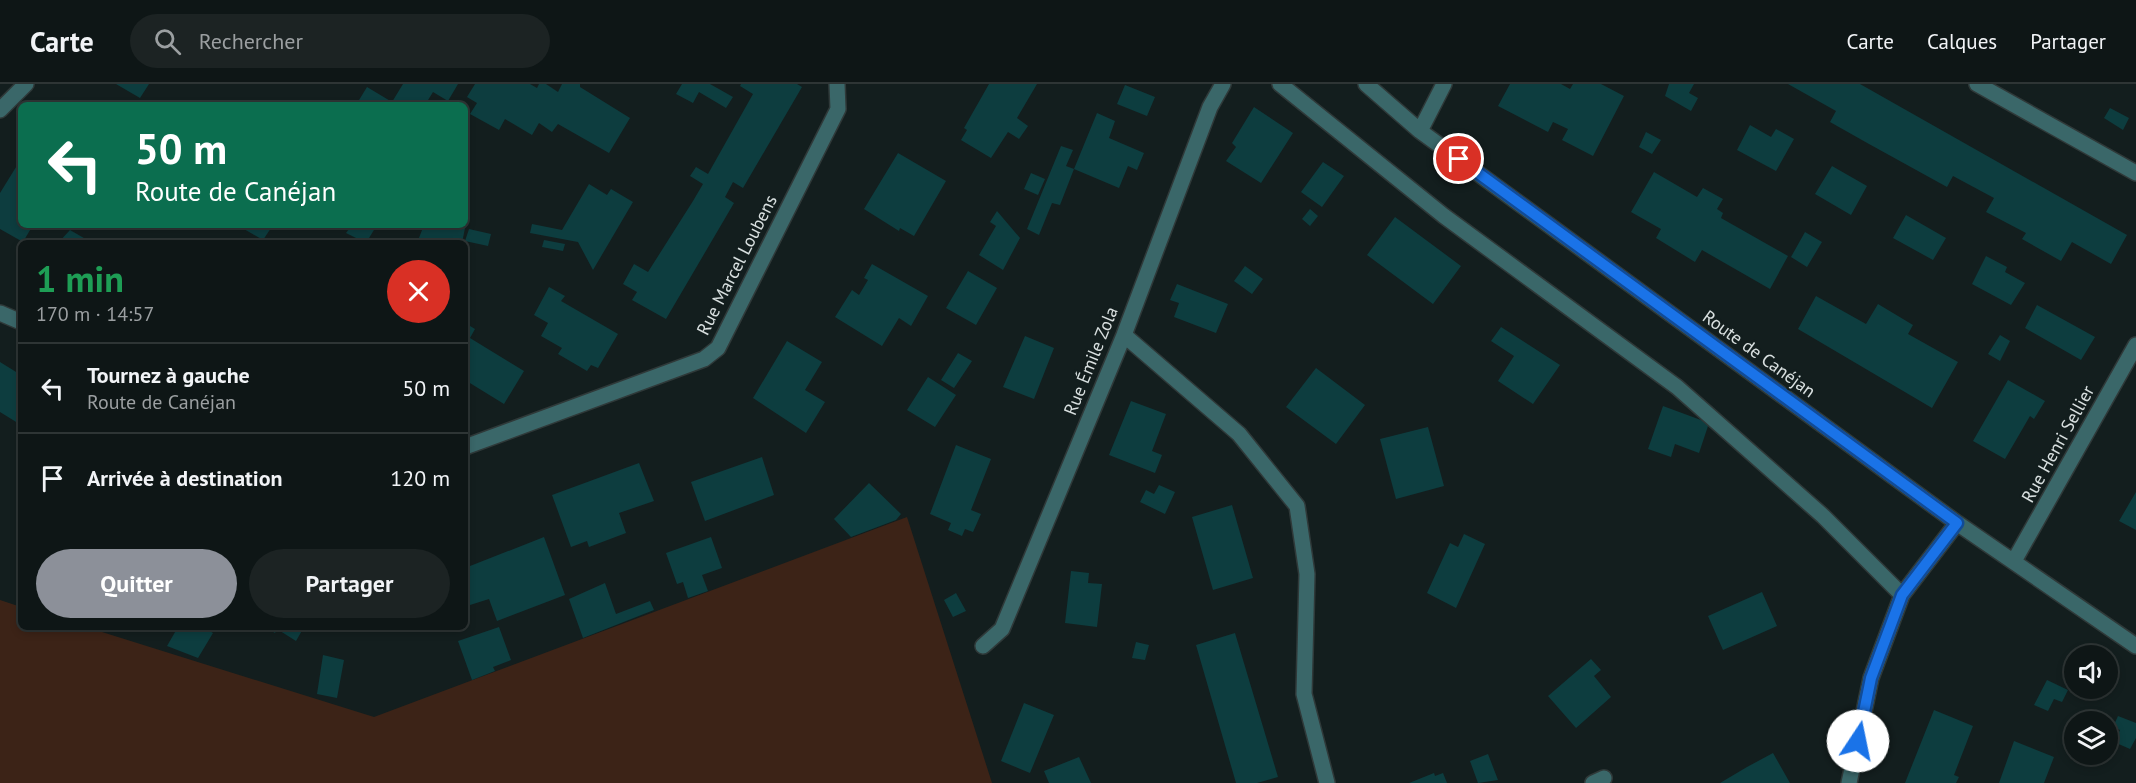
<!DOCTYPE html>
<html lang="fr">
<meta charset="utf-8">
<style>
body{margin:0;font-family:"PT Sans",sans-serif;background:#1c2323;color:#f1f3f6;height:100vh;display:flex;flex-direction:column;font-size:22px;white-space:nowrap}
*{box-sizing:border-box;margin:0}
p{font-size:20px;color:#9b9fa1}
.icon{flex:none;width:33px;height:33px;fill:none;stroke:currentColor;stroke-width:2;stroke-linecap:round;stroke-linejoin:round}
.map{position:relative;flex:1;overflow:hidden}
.details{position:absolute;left:18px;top:156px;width:450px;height:390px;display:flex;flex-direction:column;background:#0e1616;border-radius:9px;box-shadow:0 3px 9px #0003,0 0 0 2px #2e3535}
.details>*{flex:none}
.top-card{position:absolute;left:18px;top:18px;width:450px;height:126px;border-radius:9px;box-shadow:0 3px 9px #0003,0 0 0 2px #2e3535;background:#0b6e4f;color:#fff;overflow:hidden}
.buttons{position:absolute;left:2064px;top:561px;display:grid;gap:12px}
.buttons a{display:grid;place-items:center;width:54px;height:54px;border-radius:50%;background:#0e1616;box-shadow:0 3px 9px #0003,0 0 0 2px #2e3535;font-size:30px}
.pin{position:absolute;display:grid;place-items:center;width:51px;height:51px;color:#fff;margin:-26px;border:3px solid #fff;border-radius:50%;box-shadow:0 2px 6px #0007}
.me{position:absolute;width:66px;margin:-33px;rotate:11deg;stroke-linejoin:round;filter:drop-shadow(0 0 4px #0008)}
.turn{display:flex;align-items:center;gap:21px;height:126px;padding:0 18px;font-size:27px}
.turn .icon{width:78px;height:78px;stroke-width:2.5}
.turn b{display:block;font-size:42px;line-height:51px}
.round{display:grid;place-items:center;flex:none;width:63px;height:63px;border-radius:32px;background:#1c2323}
.overview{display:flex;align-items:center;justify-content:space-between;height:102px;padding:0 18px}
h1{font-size:36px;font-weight:700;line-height:45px;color:#1e9e55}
.cta{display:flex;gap:12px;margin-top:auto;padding:12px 18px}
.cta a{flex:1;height:69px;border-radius:36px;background:#8c9099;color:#fff;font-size:24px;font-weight:700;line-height:69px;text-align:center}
.cta a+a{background:#1c2323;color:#f1f3f6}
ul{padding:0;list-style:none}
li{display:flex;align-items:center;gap:18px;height:90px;padding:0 18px;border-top:2px solid #2e3535}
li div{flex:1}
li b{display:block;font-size:22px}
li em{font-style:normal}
header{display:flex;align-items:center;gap:36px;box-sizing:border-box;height:84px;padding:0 30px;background:#0e1616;border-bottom:2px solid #2e3535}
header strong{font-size:28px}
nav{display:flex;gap:33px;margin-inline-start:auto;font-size:21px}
.search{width:420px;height:54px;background:#1c2323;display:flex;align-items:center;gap:15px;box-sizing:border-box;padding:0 21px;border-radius:33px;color:#9b9fa1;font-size:22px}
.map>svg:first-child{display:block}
.green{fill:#3c2317}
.building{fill:#0d3d3f}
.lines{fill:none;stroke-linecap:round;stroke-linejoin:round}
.minor-casing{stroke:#2f3939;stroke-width:18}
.minor{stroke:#3a6769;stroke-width:15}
.route-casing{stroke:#114b97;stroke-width:15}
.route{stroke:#1a73e8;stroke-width:10}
.labels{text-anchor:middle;stroke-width:4.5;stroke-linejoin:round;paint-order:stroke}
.street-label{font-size:18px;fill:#d9e0e0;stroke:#131e1e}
</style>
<header>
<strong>Carte</strong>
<div class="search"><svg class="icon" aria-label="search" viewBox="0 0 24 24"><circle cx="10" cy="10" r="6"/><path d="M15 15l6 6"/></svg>Rechercher</div>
<nav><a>Carte</a><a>Calques</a><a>Partager</a></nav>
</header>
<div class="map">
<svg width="2136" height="699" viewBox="0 0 2136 699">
<rect width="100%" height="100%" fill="#131e1e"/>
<!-- green -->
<path class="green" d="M907,433L992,699H0V516L21,523V543H86L374,633Z"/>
<!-- building -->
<path class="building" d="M116,0H149L140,14Z
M403,0H458L448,17L433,8L425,21H356L367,3L392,18Z
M475,0H530L537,4L539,0H546L558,8L562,0H580V3L630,34L609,69L558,40L552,48L539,39L532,51L505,35L499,46L470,30L477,19L467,13Z
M682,0H710L733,13L726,24L699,8L693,19L676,10Z
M741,0H797L802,3L743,104L733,98L725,113L734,119L666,235L632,216L637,208L623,200L634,180L648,188L693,117L703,100L690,92L696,83L708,90L753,10L740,2Z
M989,0H1037L1017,34L1028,42L1019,55L1008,48L991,74L961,56L967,46L964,44Z
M1510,0H1561L1570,5L1573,0H1601L1624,12L1593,72L1562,56L1568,45L1553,38L1548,48L1498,22Z
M1669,0H1694L1689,9L1698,14L1691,27L1665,12Z
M1788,0H1860L2127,151L2111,180L2072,158L2061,177L2022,155L2026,149L1986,128L1994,114L1953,92L1947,103L1869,60L1830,38L1836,27Z
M1125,1L1155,13L1147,32L1117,20Z
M1254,23L1293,49L1261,99L1226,77L1236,63L1232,59Z
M2110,24L2129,34L2123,46L2104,34Z
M1097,29L1115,37L1109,54L1144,69L1137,86L1128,82L1119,104L1074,85Z
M1750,41L1771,53L1776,45L1794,55L1776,87L1737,66Z
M1646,48L1661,56L1652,70L1639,63Z
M1061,62L1073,66L1066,82L1074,85L1060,121L1052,119L1039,151L1027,145Z
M898,69L946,97L914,152L900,144L899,147L864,125Z
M21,75V141H33L23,158L0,145V109Z
M1323,78L1344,92L1322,123L1301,108Z
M1832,82L1867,102L1851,131L1815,110Z
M1654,88L1697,113L1703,104L1723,115L1717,125L1723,129L1721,134L1788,172L1770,205L1702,166L1695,178L1656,154L1661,145L1631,128Z
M1031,89L1045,95L1038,111L1024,105Z
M589,100L607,111L611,105L633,118L593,186L578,158L530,149L532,140L562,146Z
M1310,125L1318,132L1310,142L1302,135Z
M997,127L1020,154L1003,186L979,171L996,142L990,138Z
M1906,131L1946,154L1933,176L1893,154Z
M1395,133L1461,182L1433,220L1367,171Z
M247,141H273L263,156L244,145Z
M352,141H377L366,159L346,149Z
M424,141L465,144L462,159H417Z
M469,145L491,150L488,162L465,157Z
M70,146L89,157L88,159H58Z
M1805,148L1822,158L1807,183L1791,173Z
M544,156L565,160L563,167L542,163Z
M1986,172L2007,183L2005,188L2025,199L2011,221L1972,200Z
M872,180L928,212L911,242L899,234L882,262L835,233L852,206L859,211L868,196L864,194Z
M1245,182L1263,195L1252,210L1234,197Z
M968,187L997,204L976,241L946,224Z
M1177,200L1228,220L1216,249L1174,233L1179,219L1170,216Z
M549,203L565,212L561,217L618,250L598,284L591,281L587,287L558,270L562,264L541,252L548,239L534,231Z
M1816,212L1866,240L1878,220L1913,241L1908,250L1958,278L1932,324L1798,245Z
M2037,221L2095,253L2081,276L2025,244Z
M465,239L475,245L470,254L524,287L504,320L465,296Z
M1501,243L1560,281L1533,320L1498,297L1514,272L1491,257Z
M2000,251L2010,257L2000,277L1988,270Z
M1025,252L1054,264L1034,315L1003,303Z
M787,257L822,278L805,306L825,318L806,349L753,314Z
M958,269L972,277L954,304L941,296Z
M0,278L21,291V341L0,328Z
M1316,284L1365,321L1336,360L1286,323Z
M928,293L956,311L935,343L907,326Z
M2008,296L2045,317L2034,335L2030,332L2005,375L1973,357Z
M1131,317L1166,330L1152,367L1162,371L1155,389L1109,371Z
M1663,322L1709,339L1699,369L1675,360L1671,373L1648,365Z
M1428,343L1444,402L1396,415L1380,355Z
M956,361L991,375L971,426L981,430L973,448L965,445L962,452L948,446L951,439L930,430Z
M762,373L774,411L705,437L691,398Z
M639,379L654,417L619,429L626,449L589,463L587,457L571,463L552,411Z
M869,399L901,430L896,436L851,453L834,435Z
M1159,401L1175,408L1165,430L1140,418L1146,406L1154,410Z
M2136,408V446L2119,437Z
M1232,421L1253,494L1213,506L1192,433Z
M1464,450L1485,460L1456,524L1427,509L1450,459L1458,463Z
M544,453L565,511L497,537L489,515L470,521L465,508V484Z
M711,453L722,484L702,491L708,507L688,514L683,498L677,500L666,469Z
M1071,487L1089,489L1088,499L1102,500L1097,543L1065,539Z
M605,499L616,530L650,517L654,526L583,554L569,515Z
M1762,508L1777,542L1723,566L1708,532Z
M956,509L966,527L953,533L944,516Z
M178,543H203L213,549L198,574L167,562Z
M265,543H304L296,557L277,545L275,549Z
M499,543L511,576L493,583L495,587L472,596L458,557Z
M1235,549L1278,693L1257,699H1236L1196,561Z
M1136,558L1149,561L1145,576L1132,574Z
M323,571L344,576L337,614L317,610Z
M1591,575L1601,586L1594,592L1611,613L1576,644L1548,612Z
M2047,596L2068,606L2062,618L2054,615L2048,627L2034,621Z
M1024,619L1054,631L1030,689L1001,677Z
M1934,626L1973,642L1954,691L1959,693L1956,699H1905Z
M2118,632L2136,639V654L2130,665L2114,658L2120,646L2113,643Z
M2014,657L2054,673L2044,699H1999Z
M1773,669L1790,699H1720L1747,683Z
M1488,670L1498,696L1478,699L1470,677Z
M1079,673L1091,699H1049L1044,687Z
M1434,689L1435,692L1443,689L1447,699H1409Z"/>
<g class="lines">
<defs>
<path id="minor" d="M1280,0L1444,132L1677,303L1823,432L1902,511
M1366,0L1420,47L1957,439L2136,562
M1977,0L2136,89
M0,26L26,0
M1420,47L1444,0
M0,229L21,238
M1124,251L1239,350L1297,422L1307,490L1304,610L1327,699
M465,363L704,275L718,264L838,25L837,0
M2014,477L2136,261
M983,562L1002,545L1124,251L1210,23L1223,0
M1593,699L1604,694
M1849,699L1871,594L1902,511L1957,439"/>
</defs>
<!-- minor casing -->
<use href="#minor" class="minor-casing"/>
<!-- minor -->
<use href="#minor" class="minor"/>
</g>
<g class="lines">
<defs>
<path id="route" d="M1459,75L1957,439L1902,511L1871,594L1858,657"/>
</defs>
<!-- route casing -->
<use href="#route" class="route-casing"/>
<!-- route -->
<use href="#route" class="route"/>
</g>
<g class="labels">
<!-- street labels -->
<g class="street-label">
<text transform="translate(737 181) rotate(-63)" y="6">Rue Marcel Loubens</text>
<text transform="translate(1759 270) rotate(36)" y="6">Route de Canéjan</text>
<text transform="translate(1091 277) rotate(-68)" y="6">Rue Émile Zola</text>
<text transform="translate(2058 360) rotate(-61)" y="6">Rue Henri Sellier</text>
</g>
</g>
</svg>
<div class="buttons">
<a><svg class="icon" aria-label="sound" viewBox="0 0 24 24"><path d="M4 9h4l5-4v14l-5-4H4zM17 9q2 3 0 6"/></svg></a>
<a><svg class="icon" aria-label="layers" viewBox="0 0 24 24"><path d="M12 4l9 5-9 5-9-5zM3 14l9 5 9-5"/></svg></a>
</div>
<div class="pin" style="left:1459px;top:75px;background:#d93025"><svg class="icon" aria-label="arrive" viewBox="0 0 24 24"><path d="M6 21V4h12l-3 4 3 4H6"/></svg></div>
<svg class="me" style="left:1858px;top:657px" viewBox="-20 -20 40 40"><circle r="19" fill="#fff"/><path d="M0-13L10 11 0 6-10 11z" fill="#1a73e8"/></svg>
<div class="top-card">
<div class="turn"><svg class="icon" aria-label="left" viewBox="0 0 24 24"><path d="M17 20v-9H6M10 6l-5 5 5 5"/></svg><div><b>50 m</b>Route de Canéjan</div></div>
</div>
<section class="details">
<div class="overview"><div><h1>1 min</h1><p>170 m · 14:57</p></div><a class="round" style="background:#d93025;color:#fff"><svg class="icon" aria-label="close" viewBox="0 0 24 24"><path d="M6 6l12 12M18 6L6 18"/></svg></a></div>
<ul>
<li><svg class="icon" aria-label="left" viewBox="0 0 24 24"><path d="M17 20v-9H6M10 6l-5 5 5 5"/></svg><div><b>Tournez à gauche</b><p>Route de Canéjan</p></div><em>50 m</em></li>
<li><svg class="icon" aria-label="arrive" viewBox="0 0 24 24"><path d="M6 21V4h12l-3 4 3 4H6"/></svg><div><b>Arrivée à destination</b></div><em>120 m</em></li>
</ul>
<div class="cta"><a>Quitter</a><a>Partager</a></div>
</section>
</div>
